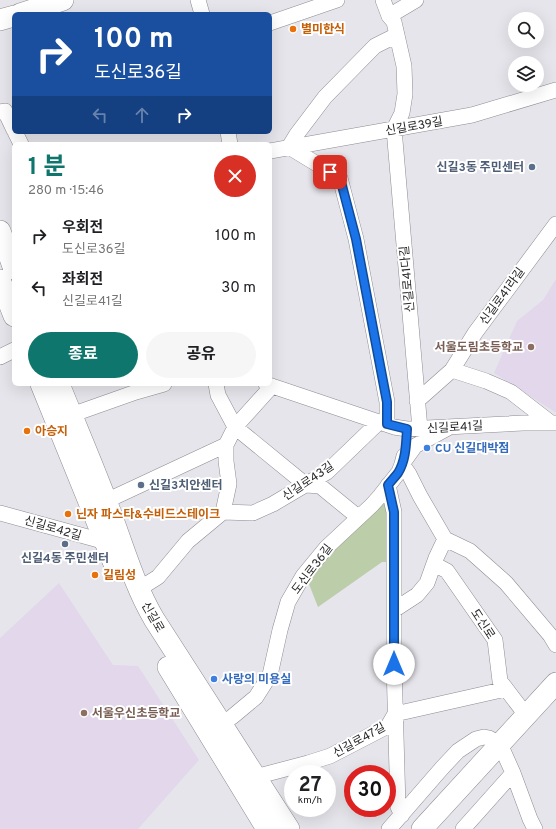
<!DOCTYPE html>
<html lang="ko">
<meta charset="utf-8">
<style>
body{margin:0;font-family:Overpass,"Noto Sans KR",sans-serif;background:#f6f6f6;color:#202124;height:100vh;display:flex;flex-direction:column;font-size:15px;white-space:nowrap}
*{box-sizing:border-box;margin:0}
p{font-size:13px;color:#757577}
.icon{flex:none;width:22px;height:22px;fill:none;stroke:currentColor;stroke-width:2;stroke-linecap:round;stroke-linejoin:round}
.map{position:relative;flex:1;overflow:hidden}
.sheet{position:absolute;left:12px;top:142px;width:260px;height:244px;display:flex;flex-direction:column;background:#fff;border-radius:6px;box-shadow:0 4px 16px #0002}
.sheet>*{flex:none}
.top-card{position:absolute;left:12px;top:12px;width:260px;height:122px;border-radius:6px;box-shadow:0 4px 16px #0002;background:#1a4fa0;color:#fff;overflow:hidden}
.buttons{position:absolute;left:508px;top:12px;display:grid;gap:8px}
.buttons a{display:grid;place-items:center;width:36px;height:36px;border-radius:50%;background:#fff;box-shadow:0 4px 16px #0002;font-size:20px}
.speed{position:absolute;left:284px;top:765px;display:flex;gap:8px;font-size:20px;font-weight:700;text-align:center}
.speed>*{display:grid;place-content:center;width:52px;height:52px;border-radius:50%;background:#fff;box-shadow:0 4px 16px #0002;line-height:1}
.speed small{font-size:10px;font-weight:400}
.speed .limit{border:6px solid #d22;background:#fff;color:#111}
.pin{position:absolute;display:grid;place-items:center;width:34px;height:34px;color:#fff;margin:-17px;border-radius:8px;box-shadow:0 2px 6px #0006}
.me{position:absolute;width:44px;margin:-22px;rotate:0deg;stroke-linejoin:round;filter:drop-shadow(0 0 3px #0008)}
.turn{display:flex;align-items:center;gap:14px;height:84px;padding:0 16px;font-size:18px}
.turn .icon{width:52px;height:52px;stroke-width:2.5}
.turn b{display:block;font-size:28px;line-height:34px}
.lanes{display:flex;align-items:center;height:38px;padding:0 16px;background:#0003;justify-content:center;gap:20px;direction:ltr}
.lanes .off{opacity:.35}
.round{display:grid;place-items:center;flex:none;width:42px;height:42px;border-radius:21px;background:#f6f6f6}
.headline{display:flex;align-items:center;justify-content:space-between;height:68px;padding:0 16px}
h1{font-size:24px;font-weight:700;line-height:30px;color:#0f766e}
.cta{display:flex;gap:8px;margin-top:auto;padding:8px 16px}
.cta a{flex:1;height:46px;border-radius:24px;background:#0f766e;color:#fff;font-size:16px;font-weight:700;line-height:46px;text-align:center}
.cta a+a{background:#f6f6f6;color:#202124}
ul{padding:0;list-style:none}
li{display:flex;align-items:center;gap:12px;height:52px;padding:0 16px}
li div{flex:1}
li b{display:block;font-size:15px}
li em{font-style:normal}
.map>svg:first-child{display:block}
.education{fill:#e2d7eb}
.green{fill:#bbcda9}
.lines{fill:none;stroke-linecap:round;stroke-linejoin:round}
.minor-casing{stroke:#8d8c91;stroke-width:16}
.secondary-casing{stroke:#8d8c91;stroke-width:22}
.minor{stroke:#fff;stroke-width:15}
.secondary{stroke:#fff;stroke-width:21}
.route-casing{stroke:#114b97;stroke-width:10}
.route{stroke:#1a73e8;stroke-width:7}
.food-dot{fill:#e8710a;stroke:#fff;stroke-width:1.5}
.service-dot{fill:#5c6f8a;stroke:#fff;stroke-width:1.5}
.education-dot{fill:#8d6e63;stroke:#fff;stroke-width:1.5}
.shop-dot{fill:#3f7fe0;stroke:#fff;stroke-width:1.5}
.labels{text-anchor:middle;stroke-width:4;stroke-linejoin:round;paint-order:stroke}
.food-label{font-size:12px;font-weight:bold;fill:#c56008;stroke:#fff;text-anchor:start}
.street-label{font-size:12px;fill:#282729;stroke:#fff}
.service-label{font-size:12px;font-weight:bold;fill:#4e5e75;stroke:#fff;text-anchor:end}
.education-label{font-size:12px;font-weight:bold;fill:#785e54;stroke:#fff;text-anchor:end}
.shop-label{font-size:12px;font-weight:bold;fill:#366cbe;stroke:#fff;text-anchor:start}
</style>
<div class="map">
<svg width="556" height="829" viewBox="0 0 556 829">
<rect width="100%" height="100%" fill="#e6e5eb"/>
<!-- education -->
<path class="education" d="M556,279V412H555L494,373L517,321L543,300Z
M59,583L113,665L138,666L199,760L138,829H0V638Z"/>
<!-- green -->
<path class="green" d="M387,492L391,562H382L318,607L307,579Z"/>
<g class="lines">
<defs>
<path id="minor" d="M198,0L202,14
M383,0L389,16L394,22L404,66L405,94L402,113L394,129L420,429
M389,16L416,0
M270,23L337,0
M0,112L5,111L14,130
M15,132L21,144
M228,132L230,144
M270,151L472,115L556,90
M0,357L14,350
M452,370L486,381L511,392L551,423
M216,384L218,395L235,427L306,485L320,486L358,517
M266,384L394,427L407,429L523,423H556
M417,401L452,370L475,333L556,224
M71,415L136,392L164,384
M387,424V402L356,239L340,178L289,147L297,134L325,97L375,46L397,35
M404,456L402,464L409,474L420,496L445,539L470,551L506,583L550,635L556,645
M388,485L394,512V664L398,807L402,815
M106,501L226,445
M223,512L253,513L273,504L327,472L379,422
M0,513L106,542
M434,564L447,571L495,640L500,681L526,715
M139,589L158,577L188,541L223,512L229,484L226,461V445L235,427L272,386
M394,610L417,595L427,583L436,558L445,539
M221,724L232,717L256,697L270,675L280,630L288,602L303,576L326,548L372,505L380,496L399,472L402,464L415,446L448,428
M255,777L308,763L330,756L388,726L395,714L506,689
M389,829L442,768L458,751L476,739L484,737L489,738L500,744L513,773L530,819L535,829
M463,829L513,773"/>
<path id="secondary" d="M20,14L63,0
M0,20L14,16
M0,231L14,269
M0,280L14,316
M41,384L117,571
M59,384C75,424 92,463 107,503C122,542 133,583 154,619L289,829
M168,667L267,829
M422,829L556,683"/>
</defs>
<!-- minor casing -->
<use href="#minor" class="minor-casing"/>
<!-- secondary casing -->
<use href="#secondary" class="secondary-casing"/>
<!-- minor -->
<use href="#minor" class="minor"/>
<!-- secondary -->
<use href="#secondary" class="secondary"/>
</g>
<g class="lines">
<defs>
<path id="route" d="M330,172L340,178L356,239L387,402V424L407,429C406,444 406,460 398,473C395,477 391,481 388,485L394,512V664"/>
</defs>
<!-- route casing -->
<use href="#route" class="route-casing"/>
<!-- route -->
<use href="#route" class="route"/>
</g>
<!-- markers -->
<g class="food-dot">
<circle cx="293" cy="29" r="4"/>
<circle cx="27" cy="431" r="4"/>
<circle cx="68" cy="514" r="4"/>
<circle cx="95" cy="575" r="4"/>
</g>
<g class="service-dot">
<circle cx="532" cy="167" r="4"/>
<circle cx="141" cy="485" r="4"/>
<circle cx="65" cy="544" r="4"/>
</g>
<g class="education-dot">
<circle cx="531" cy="347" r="4"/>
<circle cx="84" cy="713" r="4"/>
</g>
<g class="shop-dot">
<circle cx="427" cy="448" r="4"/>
<circle cx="214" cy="679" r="4"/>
</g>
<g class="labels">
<!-- food labels -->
<g class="food-label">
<text x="301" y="33">별미한식</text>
<text x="35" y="435">아승지</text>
<text x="76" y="518">닌자 파스타&amp;수비드스테이크</text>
<text x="103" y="579">길림성</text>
</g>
<!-- street labels -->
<g class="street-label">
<text transform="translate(414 126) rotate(-10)" y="4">신길로39길</text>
<text transform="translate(407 279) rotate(-95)" y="4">신길로41다길</text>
<text transform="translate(502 296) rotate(-54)" y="4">신길로41라길</text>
<text transform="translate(455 427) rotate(-3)" y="4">신길로41길</text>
<text transform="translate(308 481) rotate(-34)" y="4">신길로43길</text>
<text transform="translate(53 528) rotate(16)" y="4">신길로42길</text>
<text transform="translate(312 569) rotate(-53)" y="4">도신로36길</text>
<text transform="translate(153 617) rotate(60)" y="4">신길로</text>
<text transform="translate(483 624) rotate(57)" y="4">도신로</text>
<text transform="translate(359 740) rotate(-29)" y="4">신길로47길</text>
</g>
<!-- service labels -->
<g class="service-label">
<text x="524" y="171">신길3동 주민센터</text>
<text x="149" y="489" text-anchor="start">신길3치안센터</text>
<text x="65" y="562" text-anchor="middle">신길4동 주민센터</text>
</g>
<!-- education labels -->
<g class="education-label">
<text x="523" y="351">서울도림초등학교</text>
<text x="92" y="717" text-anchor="start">서울우신초등학교</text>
</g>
<!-- shop labels -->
<g class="shop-label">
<text x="435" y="452">CU 신길대박점</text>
<text x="222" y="683">사랑의 미용실</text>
</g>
</g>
</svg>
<div class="buttons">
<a><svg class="icon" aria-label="search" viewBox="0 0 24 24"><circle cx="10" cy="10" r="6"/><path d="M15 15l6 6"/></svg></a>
<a><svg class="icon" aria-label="layers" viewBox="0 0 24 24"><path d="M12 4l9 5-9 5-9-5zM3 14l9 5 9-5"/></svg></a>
</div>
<div class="speed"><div>27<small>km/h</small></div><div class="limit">30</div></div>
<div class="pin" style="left:330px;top:172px;background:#d93025"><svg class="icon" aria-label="arrive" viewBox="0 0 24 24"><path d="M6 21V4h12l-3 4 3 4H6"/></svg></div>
<svg class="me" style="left:394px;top:664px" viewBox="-20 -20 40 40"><circle r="19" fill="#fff"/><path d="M0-13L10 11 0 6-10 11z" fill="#1a73e8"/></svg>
<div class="top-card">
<div class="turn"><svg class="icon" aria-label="right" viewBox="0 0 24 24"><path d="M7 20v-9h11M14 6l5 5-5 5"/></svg><div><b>100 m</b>도신로36길</div></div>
<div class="lanes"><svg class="icon off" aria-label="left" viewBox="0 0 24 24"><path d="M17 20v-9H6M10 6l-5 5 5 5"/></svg><svg class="icon off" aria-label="ahead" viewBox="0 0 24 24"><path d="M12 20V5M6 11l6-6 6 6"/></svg><svg class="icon" aria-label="right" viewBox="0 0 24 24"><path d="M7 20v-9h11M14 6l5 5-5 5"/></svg></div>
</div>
<section class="sheet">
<div class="headline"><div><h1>1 분</h1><p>280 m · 15:46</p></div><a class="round" style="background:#d93025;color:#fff"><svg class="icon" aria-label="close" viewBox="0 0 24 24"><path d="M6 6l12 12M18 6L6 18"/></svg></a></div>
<ul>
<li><svg class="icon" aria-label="right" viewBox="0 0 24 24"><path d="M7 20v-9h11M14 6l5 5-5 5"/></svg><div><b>우회전</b><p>도신로36길</p></div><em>100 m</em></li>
<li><svg class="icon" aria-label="left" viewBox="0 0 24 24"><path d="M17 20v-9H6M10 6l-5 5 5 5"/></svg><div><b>좌회전</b><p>신길로41길</p></div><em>30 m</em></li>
</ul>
<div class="cta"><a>종료</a><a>공유</a></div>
</section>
</div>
